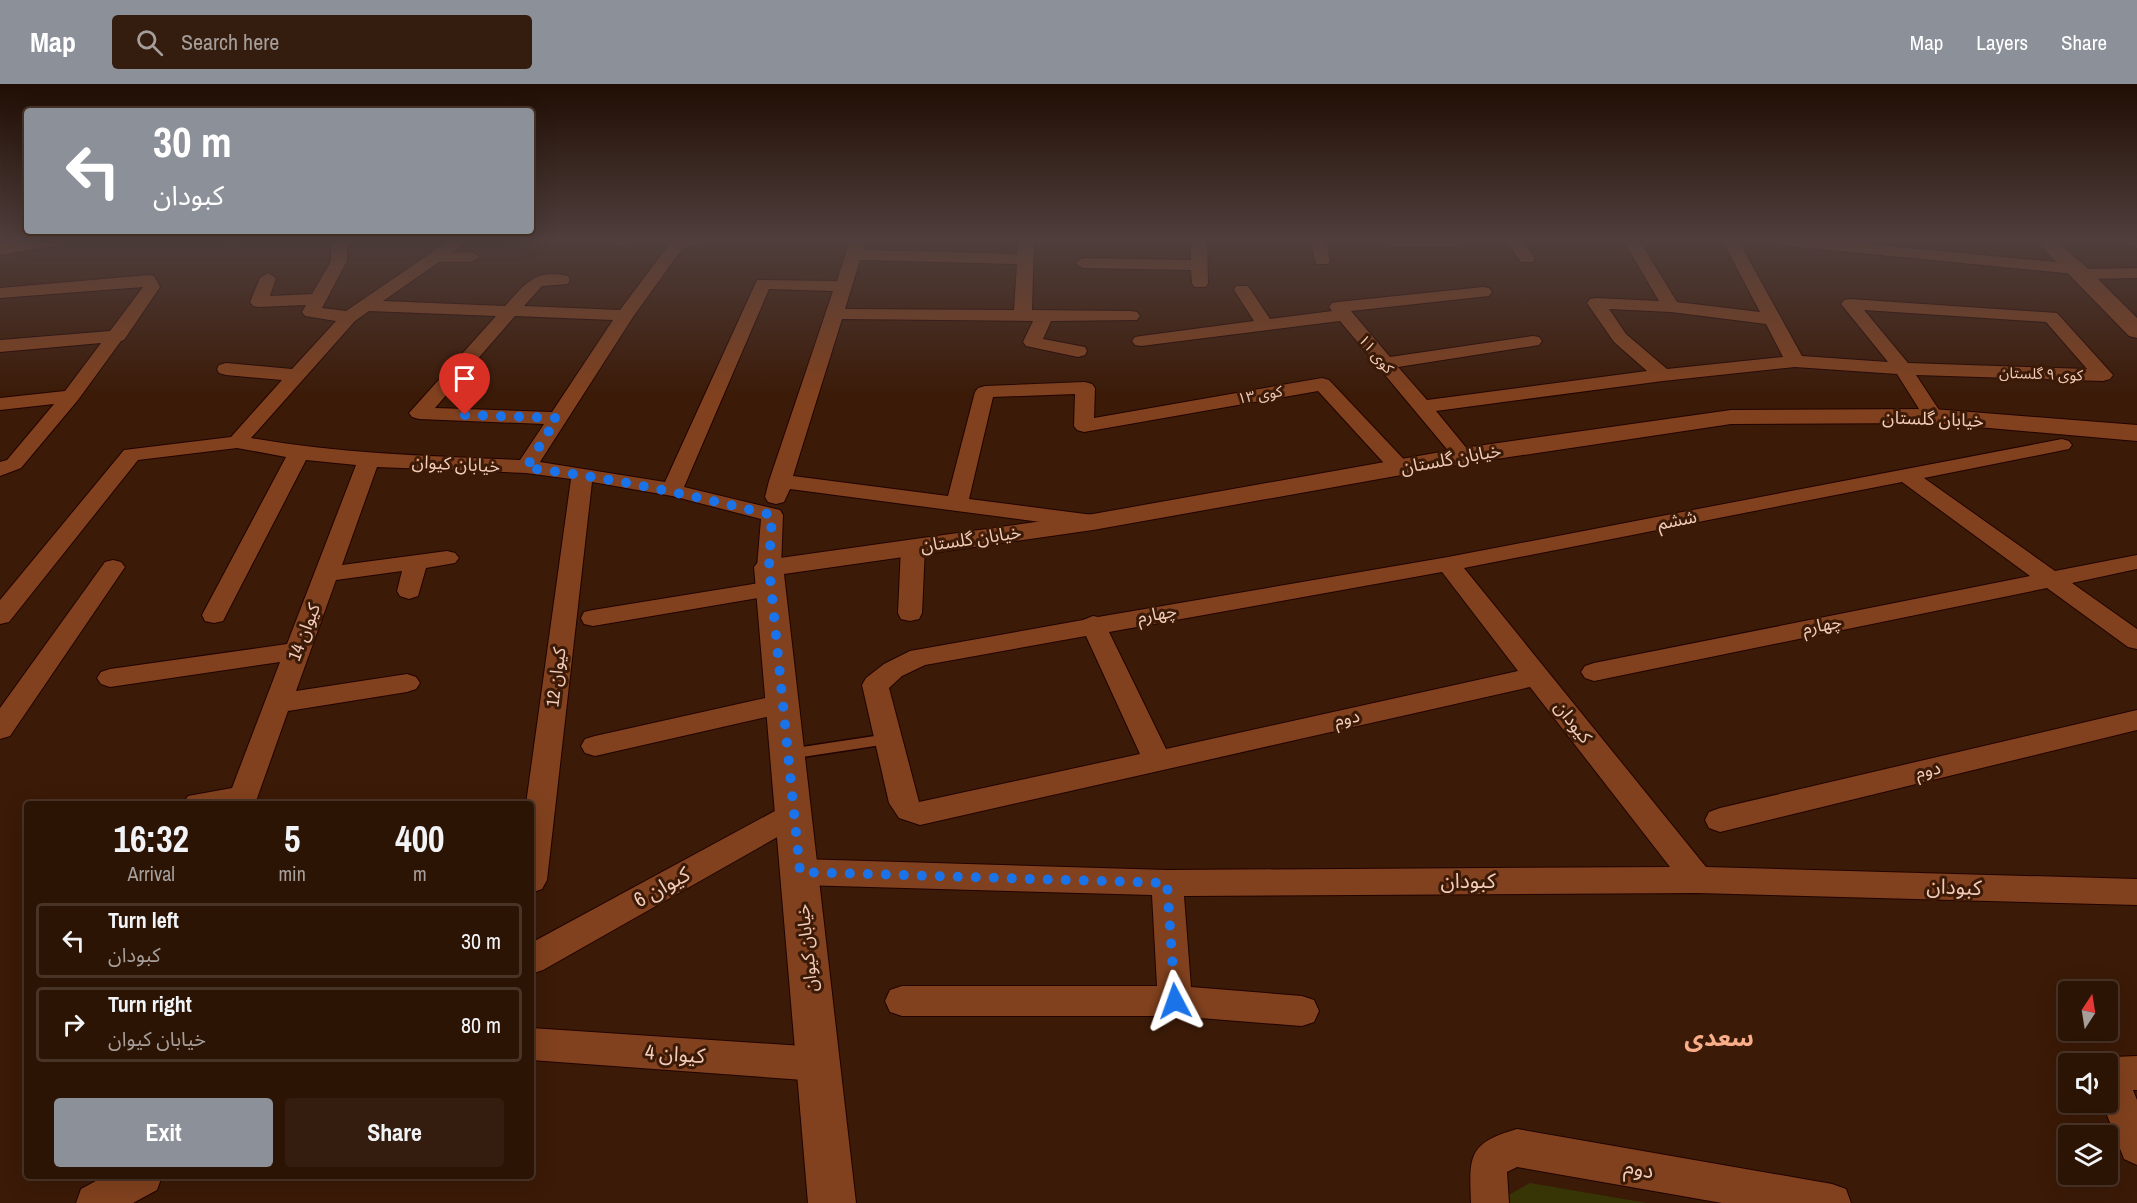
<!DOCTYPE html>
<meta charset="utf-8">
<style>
body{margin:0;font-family:"Archivo Narrow","Noto Sans Arabic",sans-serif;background:#341d0f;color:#f1f3f6;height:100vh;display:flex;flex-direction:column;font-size:22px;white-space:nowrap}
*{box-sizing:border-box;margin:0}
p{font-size:20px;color:#a69e9a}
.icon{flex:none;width:33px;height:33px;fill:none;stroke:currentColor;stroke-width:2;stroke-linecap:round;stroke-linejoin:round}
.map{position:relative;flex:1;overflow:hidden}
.details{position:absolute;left:24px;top:717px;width:510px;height:378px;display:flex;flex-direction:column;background:#2c1405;border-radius:6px;box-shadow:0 6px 24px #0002,0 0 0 2px #483327}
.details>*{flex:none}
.guide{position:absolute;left:24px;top:24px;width:510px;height:126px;border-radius:6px;box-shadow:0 6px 24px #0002,0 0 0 2px #483327;background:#8c9099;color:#fff;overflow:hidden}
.needle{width:39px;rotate:12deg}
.tools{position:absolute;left:2058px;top:897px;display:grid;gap:12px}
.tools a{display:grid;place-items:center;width:60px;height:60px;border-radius:6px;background:#2c1405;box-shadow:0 6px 24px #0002,0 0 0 2px #483327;font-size:30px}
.pin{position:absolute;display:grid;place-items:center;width:51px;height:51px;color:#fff;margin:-62px -26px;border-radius:50% 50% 50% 0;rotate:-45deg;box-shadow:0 0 6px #0007}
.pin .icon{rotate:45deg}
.me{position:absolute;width:66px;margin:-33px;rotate:356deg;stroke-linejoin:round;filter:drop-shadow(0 0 4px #0008)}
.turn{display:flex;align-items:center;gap:21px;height:126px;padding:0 30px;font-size:27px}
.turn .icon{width:78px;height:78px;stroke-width:2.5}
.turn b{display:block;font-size:42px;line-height:51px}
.eta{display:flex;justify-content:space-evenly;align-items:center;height:102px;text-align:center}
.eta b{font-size:36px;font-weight:800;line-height:42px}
.button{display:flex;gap:12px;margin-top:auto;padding:12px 30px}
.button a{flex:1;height:69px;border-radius:6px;background:#8c9099;color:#fff;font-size:24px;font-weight:800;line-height:69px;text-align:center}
.button a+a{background:#341d0f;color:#f1f3f6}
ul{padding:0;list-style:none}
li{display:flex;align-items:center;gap:18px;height:75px;margin:0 12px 9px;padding:0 18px;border:3px solid #483327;border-radius:6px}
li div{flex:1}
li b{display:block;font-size:22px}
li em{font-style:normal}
header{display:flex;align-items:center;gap:36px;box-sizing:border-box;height:84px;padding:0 30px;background:#8c9099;color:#fff}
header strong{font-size:28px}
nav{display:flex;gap:33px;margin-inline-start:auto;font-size:21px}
.search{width:420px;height:54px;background:#341d0f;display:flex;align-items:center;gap:15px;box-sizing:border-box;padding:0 21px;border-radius:6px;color:#a69e9a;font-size:22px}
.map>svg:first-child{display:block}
.green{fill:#373505}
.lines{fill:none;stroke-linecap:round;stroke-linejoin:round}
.service-casing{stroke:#210300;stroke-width:3}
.minor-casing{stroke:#210300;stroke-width:2}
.tertiary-casing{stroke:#210300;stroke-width:2}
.service{fill:#81411e;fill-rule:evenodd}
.minor{fill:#81411e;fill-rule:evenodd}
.tertiary{fill:#81411e;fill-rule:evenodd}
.route{stroke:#1a73e8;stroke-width:10;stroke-dasharray:0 18}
.labels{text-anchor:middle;stroke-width:6;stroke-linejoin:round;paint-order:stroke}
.far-street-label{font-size:15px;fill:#f2ccb9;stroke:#3b1a07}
.street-label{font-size:18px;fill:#f2ccb9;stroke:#3b1a07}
.near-street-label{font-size:21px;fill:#f2ccb9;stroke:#3b1a07}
.near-neighbourhood-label{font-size:24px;font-weight:bold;fill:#f8ae89;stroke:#3b1a07}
</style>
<header>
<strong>Map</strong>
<div class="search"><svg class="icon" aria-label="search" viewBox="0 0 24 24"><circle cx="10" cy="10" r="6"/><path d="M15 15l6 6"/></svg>Search here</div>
<nav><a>Map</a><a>Layers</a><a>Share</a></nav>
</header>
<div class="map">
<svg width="2137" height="1119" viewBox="0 0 2137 1119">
<rect width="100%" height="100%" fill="#3b1a07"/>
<!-- green -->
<path class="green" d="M1530,1099L1647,1119H1505V1113Z"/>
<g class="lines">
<defs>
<path id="service" d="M888,650L893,652L895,655L893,658L888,660L789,675L784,673L782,670L784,667L789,665Z"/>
<path id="minor" d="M33,156H66L58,161L0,171V161Z
M220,156H243L235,161L222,159Z
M331,156H347V177L322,224L346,227L450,156H468L453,168H472L480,173L472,178H439L383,217L505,222C525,200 535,184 568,192L570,196L568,200L542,202L524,222L620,226L670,159L680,156H703L701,159L682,165L633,233L540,378L665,398L757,196L837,197L850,156H866L863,166L1017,170L1018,156H1034L1032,226L1131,227L1137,228L1140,232L1137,236L1051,237L1043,255L1085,263L1087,267L1085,271L1078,273L1026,262L1023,258L1033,237L842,235L793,392L948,412L975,308L978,304L985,302L1085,298L1092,300L1095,304L1094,334L1322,294L1329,296L1412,384L1409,389L1401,390L1393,389L1318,307L1084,348L1077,346L1074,342L1075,310L993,313L969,415L1093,431L1101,433L1104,438L1101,443L1093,445L790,405L784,418L776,420L768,418L765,413L769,397L833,207L769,205L684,403L780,426L783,431L781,483L777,488L769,490L761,488L757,483L761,435L672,412L592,398L547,796L542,805L531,809V720H526L571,395L526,389L377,383L342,481L447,467L455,469L459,474L455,479L426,484L418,512L409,515L400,512L397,507L402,487L336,496L296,607L407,590L416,593L420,599L416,605L407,608L288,627L255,720H183L188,712L232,704L280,578L110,603L101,600L97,594L101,588L110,585L287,560L356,381L306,376L226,531L223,537L214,539L205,537L202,531L286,373L237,364L138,376L9,538L0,540V516L124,366L231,353L282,296L226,291L219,289L217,285L219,281L226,279L292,285L336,237L305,232L302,228L306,221L259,223L253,222L250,218L260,194L268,189L276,194L270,212L312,210L331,177ZM860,176L1017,180L1014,226L845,225ZM369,227L496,232L409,329L412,333L419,335L544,340L520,376C430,372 340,370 251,354L355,237ZM515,232L613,236L552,328L435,324Z
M616,156H632C628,162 624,163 616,161L614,158Z
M1191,156H1207L1208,199L1206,203H1194L1192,199L1191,186L1083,184L1075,179L1083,174L1191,176Z
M1310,156H1326L1330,177L1328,180H1316Z
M1388,156H1463L1465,158L1457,163H1394L1388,161L1386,158Z
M1506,156H1522L1535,175L1533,178H1521Z
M1623,156H1639L1677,218L1760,228L1722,156H1738L1802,272L1888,278L1841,220L1844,216L1850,215L2057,229L2113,291L2110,295L2103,297L1916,291L1943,332L1940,336H1926L1897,290L1795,283L1663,297L1436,327L1473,372L1470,376L1463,378L1456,376L1340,237L1141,262L1135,261L1132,257L1135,253L1141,252L1254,237L1234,206L1236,202H1248L1270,235L1332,227L1329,223L1332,219L1338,218L1483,203L1489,204L1492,208L1489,212L1351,227L1390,273L1533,252L1539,253L1542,257L1539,261L1533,262L1398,283L1427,316L1647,287L1614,258L1587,219L1590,215L1596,214L1659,217ZM1609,225L1671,228L1766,240L1783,273L1667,285L1626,250ZM1864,226L2046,238L2087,285L1908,279Z
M1771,156H1823L2077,180L2085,185L2137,184V194L2082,195L2076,194L2074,190L1779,161Z
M2122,156H2137V164L2124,159Z
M148,191L154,192L160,203L124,256L121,257L78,316L21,384L0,392V378L7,376L54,320L0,326V314L65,307L101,259L0,268V256L110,247L143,203L0,214V204Z
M2062,355L2069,357L2072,361L2069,365L1924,394L2055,487L2137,471V485L2072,499L2137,545V565L2128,563L2047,504L1594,597L1585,594L1581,588L1585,582L1594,579L2030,492L1902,398L1464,484L1706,783L2137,795V821L1698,809L1184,812L1191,903L1302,912L1314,916L1319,927L1314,938L1302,942L1175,932H902L890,928L885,917L890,906L902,902H1157L1152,811L800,801L789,797L785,788L789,779L800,775L1167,786L1670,783L1530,603L920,741L899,734L889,719L862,601L866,594L884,580L910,567L1083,536L1093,532L1098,533L1448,473ZM1442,488L1518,587L1166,665L1109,548ZM1086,552L1140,670L919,718L889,604L902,592L925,581Z
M913,456L921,458L925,463L922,529L919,535L910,537L901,535L898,529L901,463L905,458Z
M113,476L121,478L125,483L10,652L0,655V624L105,478Z
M772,497L781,500L784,505L781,510L593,542L584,540L581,534L584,528L593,526Z
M783,610L793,613L796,620L793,627L595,672L585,669L581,662L585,655L595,652Z
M2137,626V646L1720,748L1709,744L1705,736L1709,728L1720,724Z
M794,719L804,722L809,730L804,738L543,886L531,890V859L784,722Z
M531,944L818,963L831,968L836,980L831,992L818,997L531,976Z
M2137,972V1006H2133L2137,1016V1081L2124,1075L2102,1018H2108V980H2101L2114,973Z
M1517,1045L1832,1100L1846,1105L1851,1119H1722L1517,1083L1507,1088L1509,1119H1471C1469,1072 1468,1059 1517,1045Z
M105,1092H162L157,1106L133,1119H76L81,1105Z"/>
<path id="tertiary" d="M2035,156H2055L2084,181L2137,234V254L2129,252Z
M1933,325L2137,341V357L1933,339L1731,340L1463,380L1093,446L784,490L856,1119H808L754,483L759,477L1093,430L1463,364L1731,326Z"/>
</defs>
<!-- service casing -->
<use href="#service" class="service-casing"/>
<!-- minor casing -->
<use href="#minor" class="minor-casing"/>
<!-- tertiary casing -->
<use href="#tertiary" class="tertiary-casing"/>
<!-- service -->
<use href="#service" class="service"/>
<!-- minor -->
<use href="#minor" class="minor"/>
<!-- tertiary -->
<use href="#tertiary" class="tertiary"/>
</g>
<!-- sky -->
<linearGradient id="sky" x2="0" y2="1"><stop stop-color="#200e04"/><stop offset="0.5" stop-color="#4f3e3c"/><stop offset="1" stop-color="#4f3e3c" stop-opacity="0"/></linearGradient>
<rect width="2137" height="312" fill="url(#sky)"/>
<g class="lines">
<!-- route -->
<path class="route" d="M465,331L557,334L526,384C610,393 690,411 772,431L769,483L800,788L1167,799L1175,917"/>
</g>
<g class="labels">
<!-- far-street labels -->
<g class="far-street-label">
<text transform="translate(1376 270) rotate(50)" y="5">کوی ۱۱</text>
<text transform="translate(2041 290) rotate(2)" y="5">کوی ۹ گلستان</text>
<text transform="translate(1260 311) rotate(-10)" y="5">کوی ۱۳</text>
</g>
<!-- street labels -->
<g class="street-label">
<text transform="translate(1933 335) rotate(2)" y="6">خیابان گلستان</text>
<text transform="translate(1451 375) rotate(-10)" y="6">خیابان گلستان</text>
<text transform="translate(456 380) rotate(3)" y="6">خیابان کیوان</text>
<text transform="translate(1677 436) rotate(-11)" y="6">ششم</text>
<text transform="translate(971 455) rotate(-8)" y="6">خیابان گلستان</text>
<text transform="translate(1157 530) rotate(-10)" y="6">چهارم</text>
<text transform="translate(1822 541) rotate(-11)" y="6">چهارم</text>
<text transform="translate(304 548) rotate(-69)" y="6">کیوان 14</text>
<text transform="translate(556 593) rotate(-83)" y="6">کیوان 12</text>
<text transform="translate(1347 634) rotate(-12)" y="6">دوم</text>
<text transform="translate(1573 638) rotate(52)" y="6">کیودان</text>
<text transform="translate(1928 686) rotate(-13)" y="6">دوم</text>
<text transform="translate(807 864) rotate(-96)" y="6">خیابان کیوان</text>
</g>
<!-- near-street labels -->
<g class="near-street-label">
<text x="1468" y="804">کبودان</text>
<text transform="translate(662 803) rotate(-29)" y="7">کیوان 6</text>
<text transform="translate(1954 803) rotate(2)" y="7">کبودان</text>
<text transform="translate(675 970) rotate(4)" y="7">کیوان 4</text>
<text transform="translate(1639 1085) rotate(10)" y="7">دوم</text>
</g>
<!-- near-neighbourhood labels -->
<g class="near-neighbourhood-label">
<text x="1719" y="962">سعدی</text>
</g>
</g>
</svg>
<div class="tools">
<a><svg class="needle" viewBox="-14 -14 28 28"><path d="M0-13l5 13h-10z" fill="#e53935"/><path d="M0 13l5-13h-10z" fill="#a69e9a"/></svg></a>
<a><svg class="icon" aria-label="sound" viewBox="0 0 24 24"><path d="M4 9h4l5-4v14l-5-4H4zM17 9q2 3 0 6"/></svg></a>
<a><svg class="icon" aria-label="layers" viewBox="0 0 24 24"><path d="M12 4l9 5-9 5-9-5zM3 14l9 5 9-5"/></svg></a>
</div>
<div class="pin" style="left:465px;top:331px;background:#d93025"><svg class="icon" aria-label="arrive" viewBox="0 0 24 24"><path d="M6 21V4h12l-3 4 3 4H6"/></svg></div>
<svg class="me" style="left:1175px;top:917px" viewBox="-20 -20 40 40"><path d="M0-17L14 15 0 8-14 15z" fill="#1a73e8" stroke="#fff" stroke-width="4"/></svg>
<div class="guide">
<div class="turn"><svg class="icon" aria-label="left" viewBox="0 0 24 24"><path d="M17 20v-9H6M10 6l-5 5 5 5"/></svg><div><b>30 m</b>کبودان</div></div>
</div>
<section class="details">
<div class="eta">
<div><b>16:32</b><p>Arrival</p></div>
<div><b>5</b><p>min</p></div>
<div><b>400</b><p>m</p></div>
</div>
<ul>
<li><svg class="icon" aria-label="left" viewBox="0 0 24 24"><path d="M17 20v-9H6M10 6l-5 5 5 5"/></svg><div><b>Turn left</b><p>کبودان</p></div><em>30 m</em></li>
<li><svg class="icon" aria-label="right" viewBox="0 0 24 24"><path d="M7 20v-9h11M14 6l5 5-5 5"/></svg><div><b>Turn right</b><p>خیابان کیوان</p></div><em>80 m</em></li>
</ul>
<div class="button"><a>Exit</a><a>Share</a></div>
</section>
</div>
